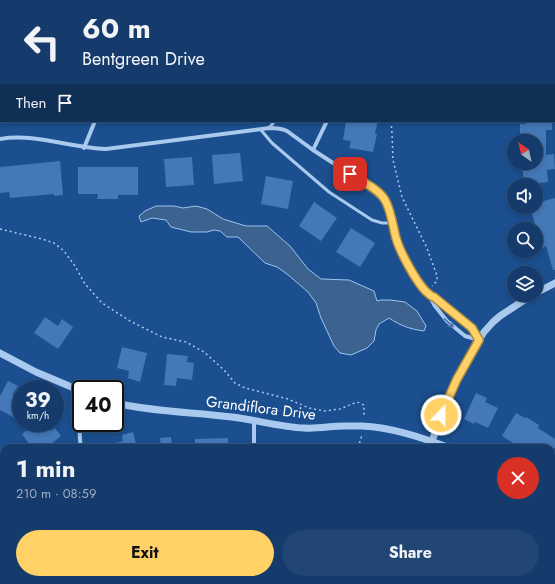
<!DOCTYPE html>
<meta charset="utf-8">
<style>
body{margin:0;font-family:Jost,sans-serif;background:#214673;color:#f1f3f6;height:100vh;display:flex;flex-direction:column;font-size:15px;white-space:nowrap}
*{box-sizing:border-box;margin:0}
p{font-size:13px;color:#9dadc1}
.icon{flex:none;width:22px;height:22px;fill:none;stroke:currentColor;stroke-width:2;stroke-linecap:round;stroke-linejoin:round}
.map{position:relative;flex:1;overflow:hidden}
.side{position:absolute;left:0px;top:444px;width:555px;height:140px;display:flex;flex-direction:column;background:#143b6b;border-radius:12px 12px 0 0;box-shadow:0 2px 6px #0003,0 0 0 1px #33557e}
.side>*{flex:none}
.banner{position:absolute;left:0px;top:0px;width:555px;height:122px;box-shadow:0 2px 6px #0003,0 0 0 1px #33557e;background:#143b6b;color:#f1f3f6;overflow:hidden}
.needle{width:26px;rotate:326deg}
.controls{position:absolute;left:507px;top:134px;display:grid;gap:8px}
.controls a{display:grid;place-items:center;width:36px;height:36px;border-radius:50%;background:#143b6b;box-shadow:0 2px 6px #0003,0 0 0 1px #33557e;font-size:20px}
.speed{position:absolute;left:12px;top:380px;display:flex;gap:8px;font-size:20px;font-weight:700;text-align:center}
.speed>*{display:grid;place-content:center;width:52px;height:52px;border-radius:50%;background:#143b6b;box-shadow:0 2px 6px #0003,0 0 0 1px #33557e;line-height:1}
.speed small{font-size:10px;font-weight:400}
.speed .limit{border:2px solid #111;border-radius:6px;background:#fff;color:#111}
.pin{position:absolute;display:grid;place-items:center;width:34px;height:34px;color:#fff;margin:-17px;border-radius:8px;box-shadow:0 2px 6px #0006}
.me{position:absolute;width:44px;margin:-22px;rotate:22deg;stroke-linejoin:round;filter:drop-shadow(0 0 3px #0008)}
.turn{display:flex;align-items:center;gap:14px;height:84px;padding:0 16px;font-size:18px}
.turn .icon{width:52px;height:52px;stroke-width:2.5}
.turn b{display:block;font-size:28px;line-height:34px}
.then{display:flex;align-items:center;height:38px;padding:0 16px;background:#0003;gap:8px;font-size:15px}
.round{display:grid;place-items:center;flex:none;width:42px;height:42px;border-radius:21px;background:#214673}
.overview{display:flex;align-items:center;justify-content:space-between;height:68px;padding:0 16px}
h1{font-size:24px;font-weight:700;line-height:30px}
.button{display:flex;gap:8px;margin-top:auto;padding:8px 16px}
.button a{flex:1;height:46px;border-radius:24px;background:#ffd166;color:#111;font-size:16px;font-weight:700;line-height:46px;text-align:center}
.button a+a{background:#214673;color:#f1f3f6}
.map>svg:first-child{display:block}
.water{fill:#3c6290;stroke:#9cc4f0}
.building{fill:#4478b7}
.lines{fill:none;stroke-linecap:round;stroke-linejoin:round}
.path{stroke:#a9c9ee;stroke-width:1.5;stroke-dasharray:2 3;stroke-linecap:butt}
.service{stroke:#a9c9ee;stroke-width:3}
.minor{stroke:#a9c9ee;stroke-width:4}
.tertiary{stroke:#a9c9ee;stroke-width:7}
.oneway{stroke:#4674ac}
.route-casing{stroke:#a68842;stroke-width:10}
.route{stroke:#ffd166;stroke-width:7}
.labels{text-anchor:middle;stroke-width:4;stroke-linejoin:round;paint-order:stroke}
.street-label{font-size:15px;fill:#fff;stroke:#1b4f8f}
</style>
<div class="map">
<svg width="555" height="584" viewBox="0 0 555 584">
<rect width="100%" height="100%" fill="#1b4f8f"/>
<!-- water -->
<path class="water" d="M156,206H174L183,208L196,206L207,209L223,219L246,226H267L290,246L308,269L321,279L349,280L374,291L377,301L381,300H390L405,302L417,311L426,326L424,331C410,329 401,326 389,318L379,324L376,330L374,341L367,348L351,355L340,353L334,346L321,318L316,303L308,292L287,274L277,267L265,263L238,237H227L220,231L214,230L207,232H191L171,227L166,220L152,218L141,222L139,216L145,211Z
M276,444L320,447L321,448H269L271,445Z"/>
<!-- building -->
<path class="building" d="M346,121H378L375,133L377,134L373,152L349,148L351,141L343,140Z
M526,121H552V130H546V155L554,154L555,169L547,170L548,182L524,185L522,163H536V141H523V138H520V124H526Z
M240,153L243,181L214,184L212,155Z
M192,157L194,185L166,187L164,159Z
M60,161L63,195L54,196V194L10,198L9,192L0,193V167Z
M78,167H138V195H118V199H97L98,194H78Z
M266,176L293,181L288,209L261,204Z
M555,198V270H553L546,246L542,248L530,207H536V203Z
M314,202L337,218L321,241L299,226Z
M351,228L375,243L360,267L336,252Z
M45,317L58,326L62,319L73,327L58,349L34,333Z
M122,347L147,353L140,382L128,378L129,371L117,368Z
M167,354L188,356L187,362L194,363L192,380L177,378L176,386L164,385Z
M8,381L18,386L12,395L21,400V414L18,420L0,410V396Z
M476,393L487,398L485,402L498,408L488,428L475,422L474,424L464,419Z
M516,413L525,418L526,417L539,425L538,428L555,439V448H521L502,436Z
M36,423H44L50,431L55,428L61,436L46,448H32L22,434Z
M133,432L137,448H107V445L123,441L122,435Z
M171,437L172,448H161L160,438Z
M228,438V448H195V439Z"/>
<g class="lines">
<!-- path -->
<path class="path" d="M459,1L460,0
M391,121L392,133L393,160L402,197L426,246L435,270L437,276V281L432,286
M0,229L42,239L54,243L64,251L75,266L85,284L102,303L130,321L162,337L186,342L204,352L224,370L235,383L245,388L288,399L309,408L324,411L340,409L357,402L364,405V417
M358,448L362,435
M0,510L4,516
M427,580L431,584
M33,584V580"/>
<!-- service -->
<path class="service" d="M270,1L271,0
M269,128L275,121
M261,130L272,143L329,192L372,220L382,223H392"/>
<!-- minor -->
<path class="minor" d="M280,0L282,1
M161,1L162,0
M362,1L363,0
M0,139C36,133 70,148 106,149L269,128C276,128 281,128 287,131L313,150L381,194L385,199L387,204L397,240L401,249L416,277L429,295L435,306L447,321L465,336L479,340
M84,148L95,121
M313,150L327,121
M429,295L434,297L472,328L479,340
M81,411C79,424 79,435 81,448
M254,448V420
M304,580L309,584
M542,580L543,584
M282,582L288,580"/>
<!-- tertiary -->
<path class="tertiary" d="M536,293L555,283
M0,353L36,372L81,391
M115,403C154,412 193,412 232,417C257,420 280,427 304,428C318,429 331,426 344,426C350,426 356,426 362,426C391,427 423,438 450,448
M432,441L451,390L472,351L484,332L493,322L500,316L532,295
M551,501L555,504"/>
</g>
<!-- one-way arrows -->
<defs><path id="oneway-shaft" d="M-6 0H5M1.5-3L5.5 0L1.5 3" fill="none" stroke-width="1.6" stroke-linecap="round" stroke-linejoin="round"/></defs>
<use class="oneway" href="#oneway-shaft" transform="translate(449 323) rotate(43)"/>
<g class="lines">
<defs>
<path id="route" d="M350,174C361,181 379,189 385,200C391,210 393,227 396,238C400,252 418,286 429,294C430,295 433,297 434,297L472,328L479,340L457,379L441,415"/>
</defs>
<!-- route casing -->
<use href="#route" class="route-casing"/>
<!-- route -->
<use href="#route" class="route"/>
</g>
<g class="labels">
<!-- street labels -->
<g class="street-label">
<text transform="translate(261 408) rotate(7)" y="5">Grandiflora Drive</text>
</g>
</g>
</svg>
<div class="controls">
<a><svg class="needle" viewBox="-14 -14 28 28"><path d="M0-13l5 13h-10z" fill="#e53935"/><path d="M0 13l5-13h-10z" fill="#9dadc1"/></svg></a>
<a><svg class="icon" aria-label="sound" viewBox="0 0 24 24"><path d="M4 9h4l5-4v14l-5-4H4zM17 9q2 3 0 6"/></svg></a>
<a><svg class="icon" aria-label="search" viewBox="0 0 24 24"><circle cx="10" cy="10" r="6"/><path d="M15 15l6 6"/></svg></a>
<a><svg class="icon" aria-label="layers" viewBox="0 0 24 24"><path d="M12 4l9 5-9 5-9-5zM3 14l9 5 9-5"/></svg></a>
</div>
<div class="speed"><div>39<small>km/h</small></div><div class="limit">40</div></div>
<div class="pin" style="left:350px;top:174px;background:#d93025"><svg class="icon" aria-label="arrive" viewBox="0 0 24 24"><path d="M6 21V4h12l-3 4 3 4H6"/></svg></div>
<svg class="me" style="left:441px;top:415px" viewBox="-20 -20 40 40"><circle r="17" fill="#ffd166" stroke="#fff" stroke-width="3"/><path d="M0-11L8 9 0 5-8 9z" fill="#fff"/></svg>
<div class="banner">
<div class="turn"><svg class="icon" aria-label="left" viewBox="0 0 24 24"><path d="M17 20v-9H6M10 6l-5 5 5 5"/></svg><div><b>60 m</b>Bentgreen Drive</div></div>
<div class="then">Then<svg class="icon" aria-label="arrive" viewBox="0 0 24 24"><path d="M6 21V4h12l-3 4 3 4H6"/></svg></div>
</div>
<section class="side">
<div class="overview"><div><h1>1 min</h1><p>210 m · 08:59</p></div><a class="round" style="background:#d93025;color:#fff"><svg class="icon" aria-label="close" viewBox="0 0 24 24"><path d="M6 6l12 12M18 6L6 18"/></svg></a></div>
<div class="button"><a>Exit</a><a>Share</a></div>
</section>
</div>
